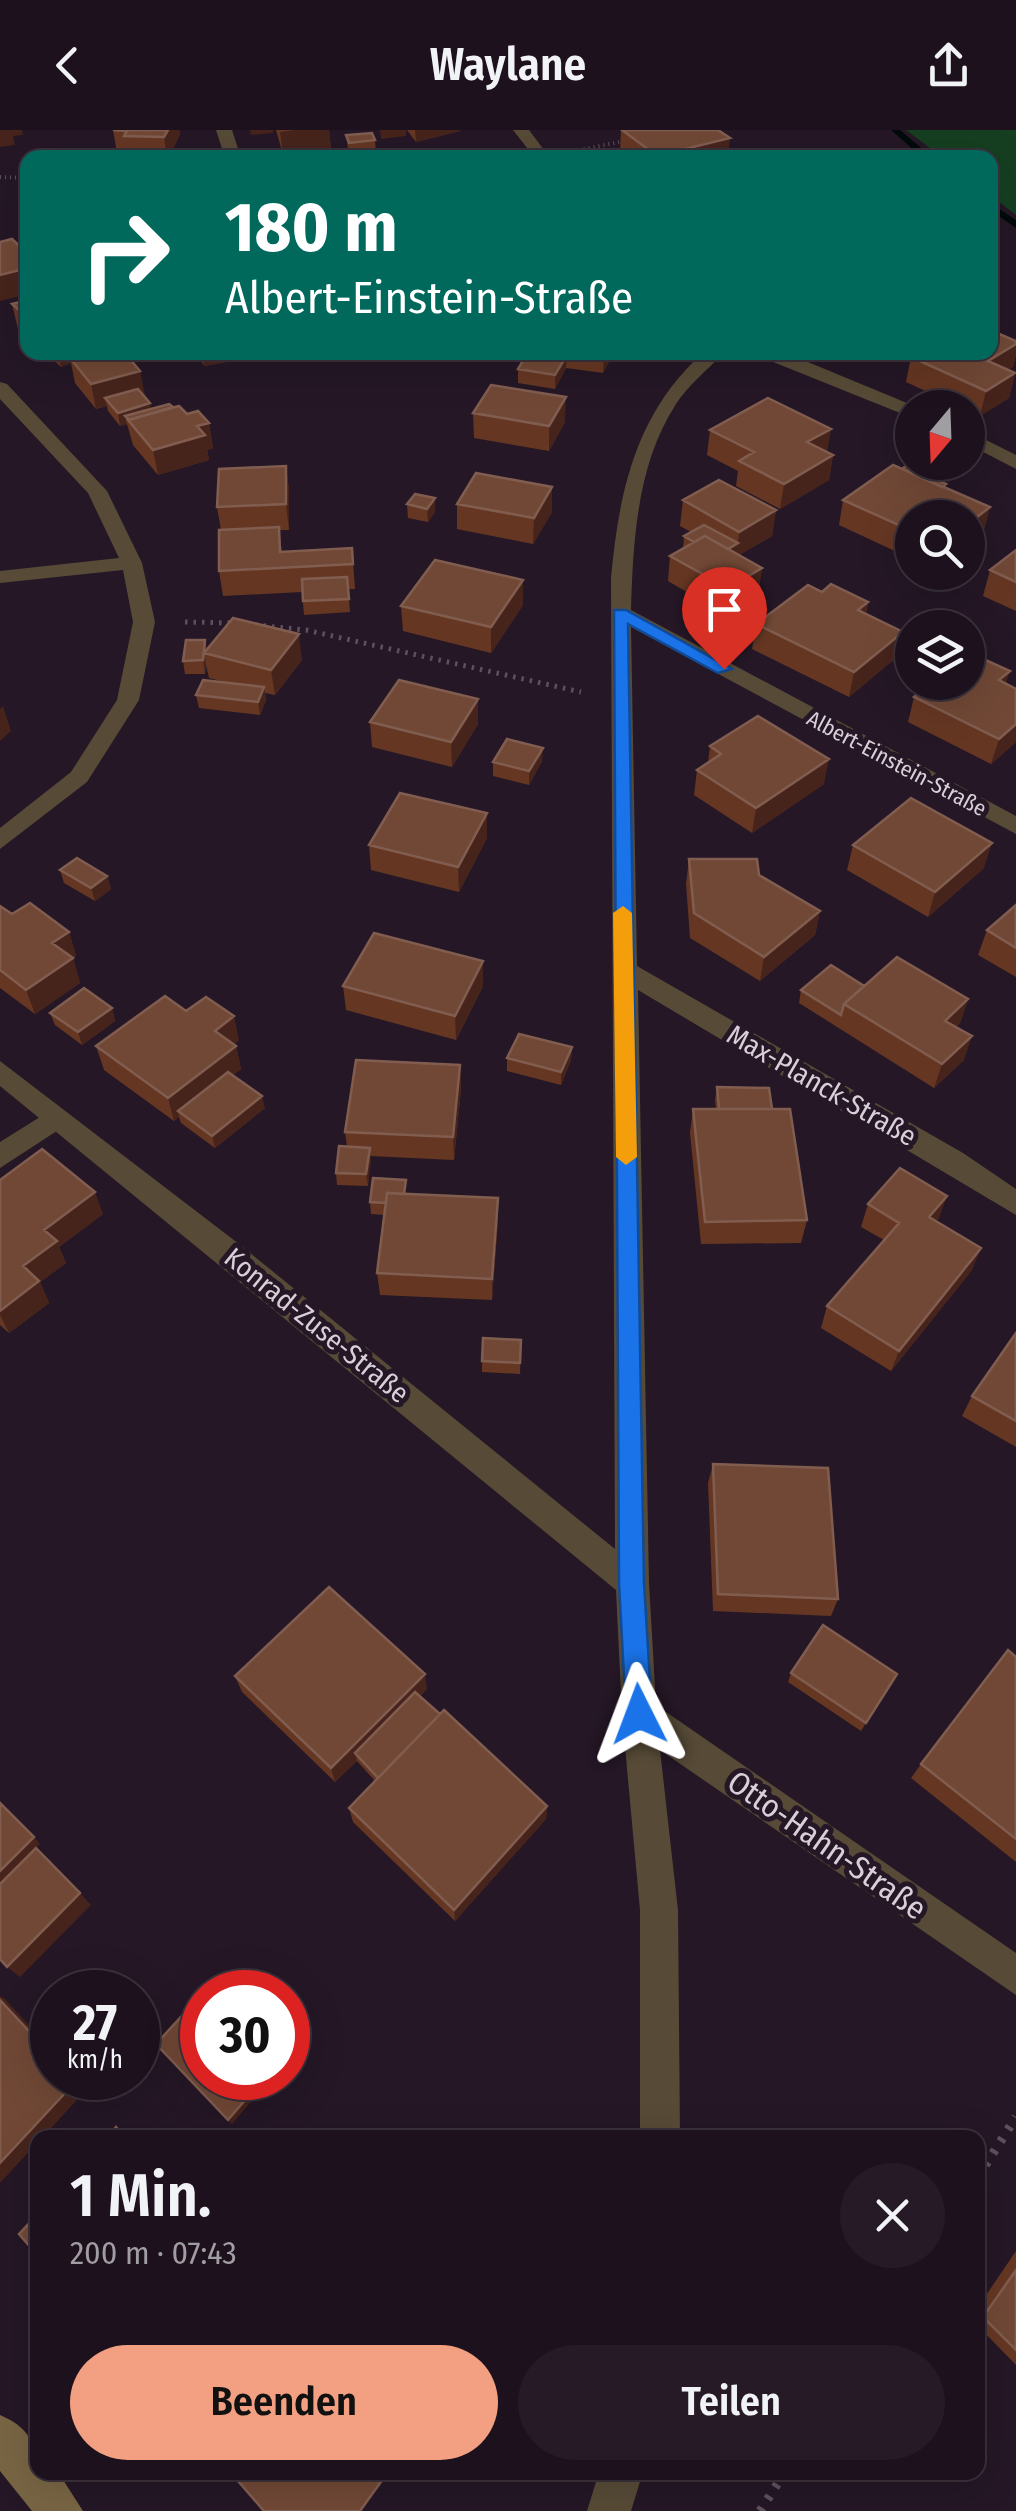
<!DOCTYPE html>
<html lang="de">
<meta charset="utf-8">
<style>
body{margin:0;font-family:"Fira Sans Condensed",sans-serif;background:#251a25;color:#f1f3f6;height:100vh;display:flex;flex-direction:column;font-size:38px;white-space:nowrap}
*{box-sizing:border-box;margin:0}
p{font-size:32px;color:#a09da3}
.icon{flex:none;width:55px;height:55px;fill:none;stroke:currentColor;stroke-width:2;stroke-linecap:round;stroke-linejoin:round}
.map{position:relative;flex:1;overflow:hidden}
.side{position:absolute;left:30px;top:2000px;width:955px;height:350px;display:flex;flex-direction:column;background:#1c111c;border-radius:20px;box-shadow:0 10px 40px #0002,0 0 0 2px #3a313b}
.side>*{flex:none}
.hud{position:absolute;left:20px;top:20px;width:978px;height:210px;border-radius:20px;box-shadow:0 10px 40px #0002,0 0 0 2px #3a313b;background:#00695c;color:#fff;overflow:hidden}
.needle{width:65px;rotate:199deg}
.tools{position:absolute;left:895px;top:260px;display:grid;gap:20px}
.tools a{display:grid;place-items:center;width:90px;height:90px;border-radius:50%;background:#1c111c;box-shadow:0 10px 40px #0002,0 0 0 2px #3a313b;font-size:50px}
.speed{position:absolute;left:30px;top:1840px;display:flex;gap:20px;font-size:50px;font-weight:700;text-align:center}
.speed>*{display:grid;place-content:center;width:130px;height:130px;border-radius:50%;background:#1c111c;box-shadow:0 10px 40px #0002,0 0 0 2px #3a313b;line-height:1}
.speed small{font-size:25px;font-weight:400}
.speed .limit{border:15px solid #d22;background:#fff;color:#111}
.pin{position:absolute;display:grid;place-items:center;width:85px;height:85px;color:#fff;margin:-102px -42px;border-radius:50% 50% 50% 0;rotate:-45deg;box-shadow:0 0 10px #0007}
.pin .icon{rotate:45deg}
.me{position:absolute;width:110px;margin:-55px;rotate:357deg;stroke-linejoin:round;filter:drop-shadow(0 0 8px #0008)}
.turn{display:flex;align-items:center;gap:35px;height:210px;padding:0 40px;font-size:45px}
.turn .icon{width:130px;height:130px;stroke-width:2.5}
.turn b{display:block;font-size:70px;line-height:85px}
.round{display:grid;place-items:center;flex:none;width:105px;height:105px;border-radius:52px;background:#251a25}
.overview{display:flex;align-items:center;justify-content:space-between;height:170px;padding:0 40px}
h1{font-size:60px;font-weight:600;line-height:75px}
.primary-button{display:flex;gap:20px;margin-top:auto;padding:20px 40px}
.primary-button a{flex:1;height:115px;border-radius:60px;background:#f2a081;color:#111;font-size:40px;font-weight:600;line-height:115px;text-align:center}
.primary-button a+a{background:#251a25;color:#f1f3f6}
header{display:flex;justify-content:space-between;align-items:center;height:130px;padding:0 40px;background:#1c111c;font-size:45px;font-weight:600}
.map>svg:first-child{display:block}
.green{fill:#153f20}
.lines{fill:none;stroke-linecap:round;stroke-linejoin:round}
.stream{fill:#000a0a;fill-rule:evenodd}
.path-far2{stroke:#5d515e;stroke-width:4;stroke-dasharray:1 4;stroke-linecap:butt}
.path-far1{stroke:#5d515e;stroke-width:5;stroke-dasharray:2.5 6;stroke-linecap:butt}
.path{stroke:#5d515e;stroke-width:9;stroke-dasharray:4 10;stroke-linecap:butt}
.lane{fill:#574b37;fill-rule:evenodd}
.street{fill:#574b37;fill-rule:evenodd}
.secondary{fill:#786544;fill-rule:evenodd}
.wall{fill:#653723}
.shaded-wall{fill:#46241c}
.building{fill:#714836;stroke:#815d50;stroke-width:2.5}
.route{fill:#1a73e8;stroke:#114b97;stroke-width:2.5}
.slow{fill:#f59e0b}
.labels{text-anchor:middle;stroke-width:10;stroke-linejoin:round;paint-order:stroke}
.far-street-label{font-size:22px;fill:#d8cfd9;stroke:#251726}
.street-label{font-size:28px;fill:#d8cfd9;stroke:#251726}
.near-street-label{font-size:32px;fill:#d8cfd9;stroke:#251726}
</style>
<header><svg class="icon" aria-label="back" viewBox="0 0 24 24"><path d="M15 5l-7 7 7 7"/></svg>Waylane<svg class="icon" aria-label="share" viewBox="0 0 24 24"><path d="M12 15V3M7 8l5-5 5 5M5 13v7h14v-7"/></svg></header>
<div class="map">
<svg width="1016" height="2381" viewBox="0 0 1016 2381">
<rect width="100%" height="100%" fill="#251726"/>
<!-- green -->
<path class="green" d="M906,0H1016V85L990,65V28L942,27Z"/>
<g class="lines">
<!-- stream -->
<path class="stream" d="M891,0H900L933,28H923Z
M990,73L1016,90V98L990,80Z"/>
<!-- path-far2 -->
<path class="path-far2" d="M574,21L625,11
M0,47L28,48"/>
<!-- path-far1 -->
<path class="path-far1" d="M185,492L238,493
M255,495L306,500L581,562"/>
<!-- path -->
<path class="path" d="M978,2047L1016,1987
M760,2381L785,2342"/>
<!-- lane -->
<path class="lane" d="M56,977L70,988L66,995L0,1038V1012Z"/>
<!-- street -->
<path class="street" d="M216,0H232L241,28H225Z
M513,0H529L550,28H535Z
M704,222H724C708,240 689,254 676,274C637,334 633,411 631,480L1016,686V704L631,497L637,836L963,1023L1016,1059V1085L638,860L649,1453L656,1575L1016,1823V1865L660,1620L678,1780L680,2008H640V1780L622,1584L616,1460L0,956V931L239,1114L615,1419L611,448C619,361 636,282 704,222Z
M748,222L791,225L919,278H912V287L905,285Z
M0,252L7,254L107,361L142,433L155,492L139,570L87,652L0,719V698L71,642L117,570L133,492L123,440L0,453V441L119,428L88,363L0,269Z
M968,301L1016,325V339L968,314Z
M599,2342H643L631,2381H587Z"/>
<!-- secondary -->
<path class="secondary" d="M0,2285C27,2296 38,2314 38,2342H58L83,2381H32L0,2341Z"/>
</g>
<!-- wall -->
<path class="wall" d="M113,0H179L180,4L169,28H128V24L117,23Z
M276,0H329L331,19L283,25Z
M407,0H460V1L416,12Z
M621,0L728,28H627L620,23Z
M346,5L375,10L376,23L349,25Z
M28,170V207L18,199L12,174Z
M1016,211V224L1013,237L1008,240L1015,243L1009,268L980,286L968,280V278H962L906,252L911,227Z
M45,222H124L140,241L144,266L151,279L173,277L209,293L213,318L207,320L209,330L158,345L133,315L127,294L120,296L108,281L107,276L96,279L75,253L71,233L61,237Z
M183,222H242L243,229L204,236L197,223L184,225Z
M528,222H614L603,243L566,238L555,259L518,253V239Z
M857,222H887L873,230Z
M473,283L565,292L549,321L474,308Z
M710,300L827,322L833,325L829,350L780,379L736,356L738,341L707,325Z
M286,336L289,361V400H279L282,422L352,418L355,459H348L350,482L304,485L302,462L223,466L219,441L221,400L217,377Z
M946,354L945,358L990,377L983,403L968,414V388H912V429L839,395L843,370Z
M435,368V382L428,392L408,388L407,374Z
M683,370L776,380L772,406L739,425L762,438L758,463L724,484L668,451L670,426L683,419L684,406L691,402L680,396Z
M457,374L552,382L533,414L457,399Z
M1016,420V481L983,466L990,440Z
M523,450V475L491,523L403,501L401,476Z
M868,472L866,484L897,527L849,567L752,519L756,494Z
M205,510L207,520L302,530L275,565L265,563L266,570L260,585L199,578L196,565L225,552L209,548L206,535L205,544H185L183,531Z
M1006,554L1016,559V612L991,634L908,592L914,567Z
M370,592L478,594L452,637L372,617Z
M710,616L824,654L752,703L694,665L697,640L708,633Z
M542,631L529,655L493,646V632Z
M487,708L459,762L371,740L369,715Z
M853,715L984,738L928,787L847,740Z
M689,729L759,745L820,781L815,805L760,851L690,808L686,754Z
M60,740L107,746L111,759L95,771L64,753Z
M1016,775V847L978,825L987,800Z
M0,776L12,784L69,802L76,826L73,828L80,853L35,884L0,858Z
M343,856H483L456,910L346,880Z
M864,856L968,869L960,893L956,897L964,930L934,958L799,873L801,860Z
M112,878L115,891L82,915L55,895L50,883Z
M186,881L239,910L234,914L236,916L241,939L233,945L265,978L215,1018L181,993L179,987L174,991L104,940L96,916Z
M572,917L571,930L561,955L507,941V928Z
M460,935L461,959L454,1030L370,1026L368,1056L337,1055L336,1043L347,1016L345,1002Z
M717,957L772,979L807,1090L801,1113L701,1114L690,1003L693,979H716L715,970Z
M0,1050L103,1084L59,1117L66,1133L40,1152L49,1173L9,1203L0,1195Z
M406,1064L498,1090L492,1170L380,1165L377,1143L385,1085L371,1084L370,1072Z
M868,1074L939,1088L936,1091L972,1140L891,1241L821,1198L827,1176L884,1110L861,1097Z
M1016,1203V1317L962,1286L972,1266Z
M521,1210L520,1244L482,1242V1231Z
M713,1334L838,1469L831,1486L713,1481L708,1353Z
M1016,1527V1732L911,1648L921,1634Z
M791,1543L897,1544L861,1601L788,1552Z
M235,1546L427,1559L420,1566L547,1676L546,1689L455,1791L353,1692L349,1678L375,1651L357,1631L335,1652L242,1562Z
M1016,2121V2235L978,2196V2177Z"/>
<!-- shaded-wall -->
<path class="shaded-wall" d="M0,0H22L23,5L13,6L15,15L0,17Z
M168,0H179L180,4L169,28H167L164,7Z
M250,0H273V3L251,5Z
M295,0H329L331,19L283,25L280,2Z
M380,0H406V6L381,9Z
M415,0H460V1L416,12Z
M730,8L728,28H657V26Z
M28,138V164L0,171V145Z
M1016,214V224L1013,237L982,256L988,231Z
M58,222H96L70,228L71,233L61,237Z
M202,222H242L243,229L204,236Z
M604,222H614L603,243Z
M874,222H887L873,230Z
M567,225L566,238L555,259V245Z
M140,241L145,266L111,275L105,268L107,276L96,279L91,254Z
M1015,243L1009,268L980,286L986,261Z
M566,267L565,292L549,321V296Z
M150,273L153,287L125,286L127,294L120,296L118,283Z
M209,293L213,318L207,320L209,330L158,345L153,320L197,296Z
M831,299L827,324L807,312Z
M833,325L829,350L780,379L784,354Z
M286,336L289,361V400L286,374Z
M552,357V382L533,414L534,388Z
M435,368V382L428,392L427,379Z
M990,377L983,403L968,414V394Z
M776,380L772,406L716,439L717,425L738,413L739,402Z
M762,438L758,463L724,484L728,458Z
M523,450V475L491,523V497Z
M868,472L863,497L858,480Z
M903,502L897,527L849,567L854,542Z
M299,504L302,530L275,565L271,540Z
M205,510L208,524L204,523L206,535L205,544L203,530Z
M1010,541L1002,566L999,550Z
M264,557L266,570L260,585L258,572Z
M478,569V594L452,637L451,612Z
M3,576L11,601L0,611V579Z
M1016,594V612L991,634L999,609Z
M543,618L542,631L529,655V641Z
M829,629L824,654L752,703L756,678Z
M487,683V708L459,762L458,737Z
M992,713L984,738L928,787L935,762Z
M107,746L111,759L95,771L91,758Z
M820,781L815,805L760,851L764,827Z
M69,802L76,826L73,828L80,853L35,884L26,860L52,813Z
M483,831V856L456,910L455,886Z
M968,869L960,893L937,914L945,891Z
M112,878L115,891L82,915L78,902Z
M234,886L239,910L220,925L215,901Z
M972,906L964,930L934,958L942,934Z
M236,916L241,939L183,985L178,981L179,987L174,991L168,968Z
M572,917L571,930L561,955V942Z
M460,935L461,959L454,1030L453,1007Z
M262,966L265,978L215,1018L212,1006Z
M370,1018L371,1030L368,1056L366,1044Z
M95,1062L103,1084L59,1117L66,1133L40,1152L49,1173L9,1203L0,1185V1181L44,1100Z
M947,1066L939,1088L921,1109L929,1087Z
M498,1068V1090L492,1170V1149Z
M981,1118L972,1140L891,1241L899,1221Z
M425,1544L427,1559L359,1628L355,1623L357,1631L335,1652L331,1638Z
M547,1676L546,1689L455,1791L454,1780Z
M34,1707L40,1714L0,1754V1741Z
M80,1763L91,1775L20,1847L7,1837Z
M0,1866L5,1869L52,1921L40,1913L0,1870Z
M79,1948H97L42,2008H38V2012L0,2053V2033Z
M264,1948H271L232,1994L228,1990Z"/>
<!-- building -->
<path class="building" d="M113,0H168L164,7L124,6L127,1Z
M622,0H718L730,8L657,26Z
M372,3L375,10L349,13L346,5Z
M12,109L28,124V138L0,145V112Z
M28,170V188L12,174Z
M990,200L1016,211V214L988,231L1015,243L986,261L911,227L919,222H990Z
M92,222H124L140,241L91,254L70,228Z
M528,222H553L567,225L555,245L518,239Z
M491,255L566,267L549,296L473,283Z
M138,259L150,273L118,283L105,268Z
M768,268L831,299L807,312L833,325L784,354L739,331L754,322L710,300Z
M169,274L173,277L129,290L125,286Z
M179,276L187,284L198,281L209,293L197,296L205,305L153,320L128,290Z
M893,335L990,377L968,394V388H912V401L843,370Z
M286,336V374L217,377L219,339Z
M906,336L946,354L942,357L902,339Z
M476,343L552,357L534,388L457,374Z
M719,350L776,380L739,402L683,370Z
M415,364L435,368L427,379L407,374Z
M704,395L738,413L728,419L705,406L694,412L684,406Z
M279,397L280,422L352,418L353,434L219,441V400Z
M705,406L762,438L728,458L670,426Z
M1016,420V452L990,440Z
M435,430L523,450L491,497L401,476Z
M347,447L349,469L303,471L302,449Z
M831,454L868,472L858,480L903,502L854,542L756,494L808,455L822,462Z
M233,488L299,504L271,540L204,523Z
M186,510H205L203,530L183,531Z
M981,528L1010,541L999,550L1016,559V594L999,609L914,567L931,552H968V537L969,538Z
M203,550L264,557L258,572L196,565Z
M399,550L478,569L451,612L370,592Z
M758,586L829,629L756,678L697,640L721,624L710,616Z
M507,609L543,618L529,641L493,632Z
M400,663L487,683L458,737L369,715Z
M911,668L992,713L935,762L853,715Z
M77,728L107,746L91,758L60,740Z
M689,729H757L759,745L820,781L764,827L694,783Z
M30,773L69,802L52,813L73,828L26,860L0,840V776L12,784Z
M1016,775V818L987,800Z
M374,803L483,831L455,886L343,856Z
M897,827L968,869L945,891L972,906L942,934L844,874Z
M831,835L864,856L844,874L841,885L801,860Z
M84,858L112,878L78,902L50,883Z
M165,866L186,881L206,867L234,886L215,901L236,916L168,968L96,916Z
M519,904L572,917L561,942L507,928Z
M356,930L460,935L453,1007L345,1002Z
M228,942L262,966L212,1006L178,981Z
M717,957L769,958L772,979H719Z
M693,979H790L807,1090L705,1092Z
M339,1016L370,1018L366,1044L336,1043Z
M42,1019L95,1062L44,1100L57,1111L23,1136L39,1151L0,1181V1050Z
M900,1038L947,1066L929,1087L981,1118L899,1221L827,1176L899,1093L868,1074Z
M373,1048L406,1050L404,1064L387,1063L386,1073L370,1072Z
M387,1063L498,1068L492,1149L377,1143Z
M1016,1203V1291L972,1266Z
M483,1208L521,1210L520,1233L482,1231Z
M713,1334L828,1338L838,1469L718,1464Z
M329,1457L425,1544L331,1638L235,1546Z
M823,1495L897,1544L866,1593L791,1543Z
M1008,1520L1016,1527V1709L921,1634Z
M415,1562L440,1584L378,1648L355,1623Z
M444,1580L547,1676L454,1780L349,1678Z
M0,1673L34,1707L0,1741Z
M36,1718L80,1763L7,1837L0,1829V1754Z
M202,1864V1948H264L228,1990L156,1914Z
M0,1870L40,1913L52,1899V1948H79L0,2033Z
M116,1997L125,2008H107Z
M38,2084V2126L19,2104Z
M1016,2140V2220L983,2187Z
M233,2342H388L360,2381H264L232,2344Z"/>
<!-- route -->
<path class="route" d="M614,480H626L732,539L718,543L628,494L644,1453L652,1584L648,1593L639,1597L629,1593L626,1584L619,1453Z"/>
<!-- slow -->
<path class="slow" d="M623,776L632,783L637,1027L626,1035L616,1027L613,783Z"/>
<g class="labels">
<!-- far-street labels -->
<g class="far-street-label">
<text transform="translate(897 633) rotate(28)" y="8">Albert-Einstein-Straße</text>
</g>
<!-- street labels -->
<g class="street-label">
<text transform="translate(822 955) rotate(30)" y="10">Max-Planck-Straße</text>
<text transform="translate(317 1195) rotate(39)" y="10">Konrad-Zuse-Straße</text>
</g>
<!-- near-street labels -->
<g class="near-street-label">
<text transform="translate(827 1715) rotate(35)" y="11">Otto-Hahn-Straße</text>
</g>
</g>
</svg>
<div class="tools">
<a><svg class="needle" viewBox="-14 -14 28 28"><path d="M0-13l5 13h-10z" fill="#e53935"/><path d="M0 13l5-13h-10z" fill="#a09da3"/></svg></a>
<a><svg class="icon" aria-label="search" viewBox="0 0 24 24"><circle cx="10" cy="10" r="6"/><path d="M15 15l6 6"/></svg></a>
<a><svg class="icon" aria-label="layers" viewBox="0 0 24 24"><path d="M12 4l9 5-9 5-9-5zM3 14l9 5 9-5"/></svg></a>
</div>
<div class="speed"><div>27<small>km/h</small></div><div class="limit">30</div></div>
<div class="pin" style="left:724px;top:539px;background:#d93025"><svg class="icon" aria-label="arrive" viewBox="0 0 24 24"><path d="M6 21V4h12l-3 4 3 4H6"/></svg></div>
<svg class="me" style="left:639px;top:1584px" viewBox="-20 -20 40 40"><path d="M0-17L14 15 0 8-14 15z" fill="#1a73e8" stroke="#fff" stroke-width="4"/></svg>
<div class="hud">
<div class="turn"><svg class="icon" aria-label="right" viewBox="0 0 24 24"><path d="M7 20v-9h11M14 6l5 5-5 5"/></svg><div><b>180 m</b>Albert-Einstein-Straße</div></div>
</div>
<section class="side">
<div class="overview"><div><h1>1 Min.</h1><p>200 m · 07:43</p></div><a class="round"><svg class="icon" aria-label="close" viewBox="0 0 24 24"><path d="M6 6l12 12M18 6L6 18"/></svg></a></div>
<div class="primary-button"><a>Beenden</a><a>Teilen</a></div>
</section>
</div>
